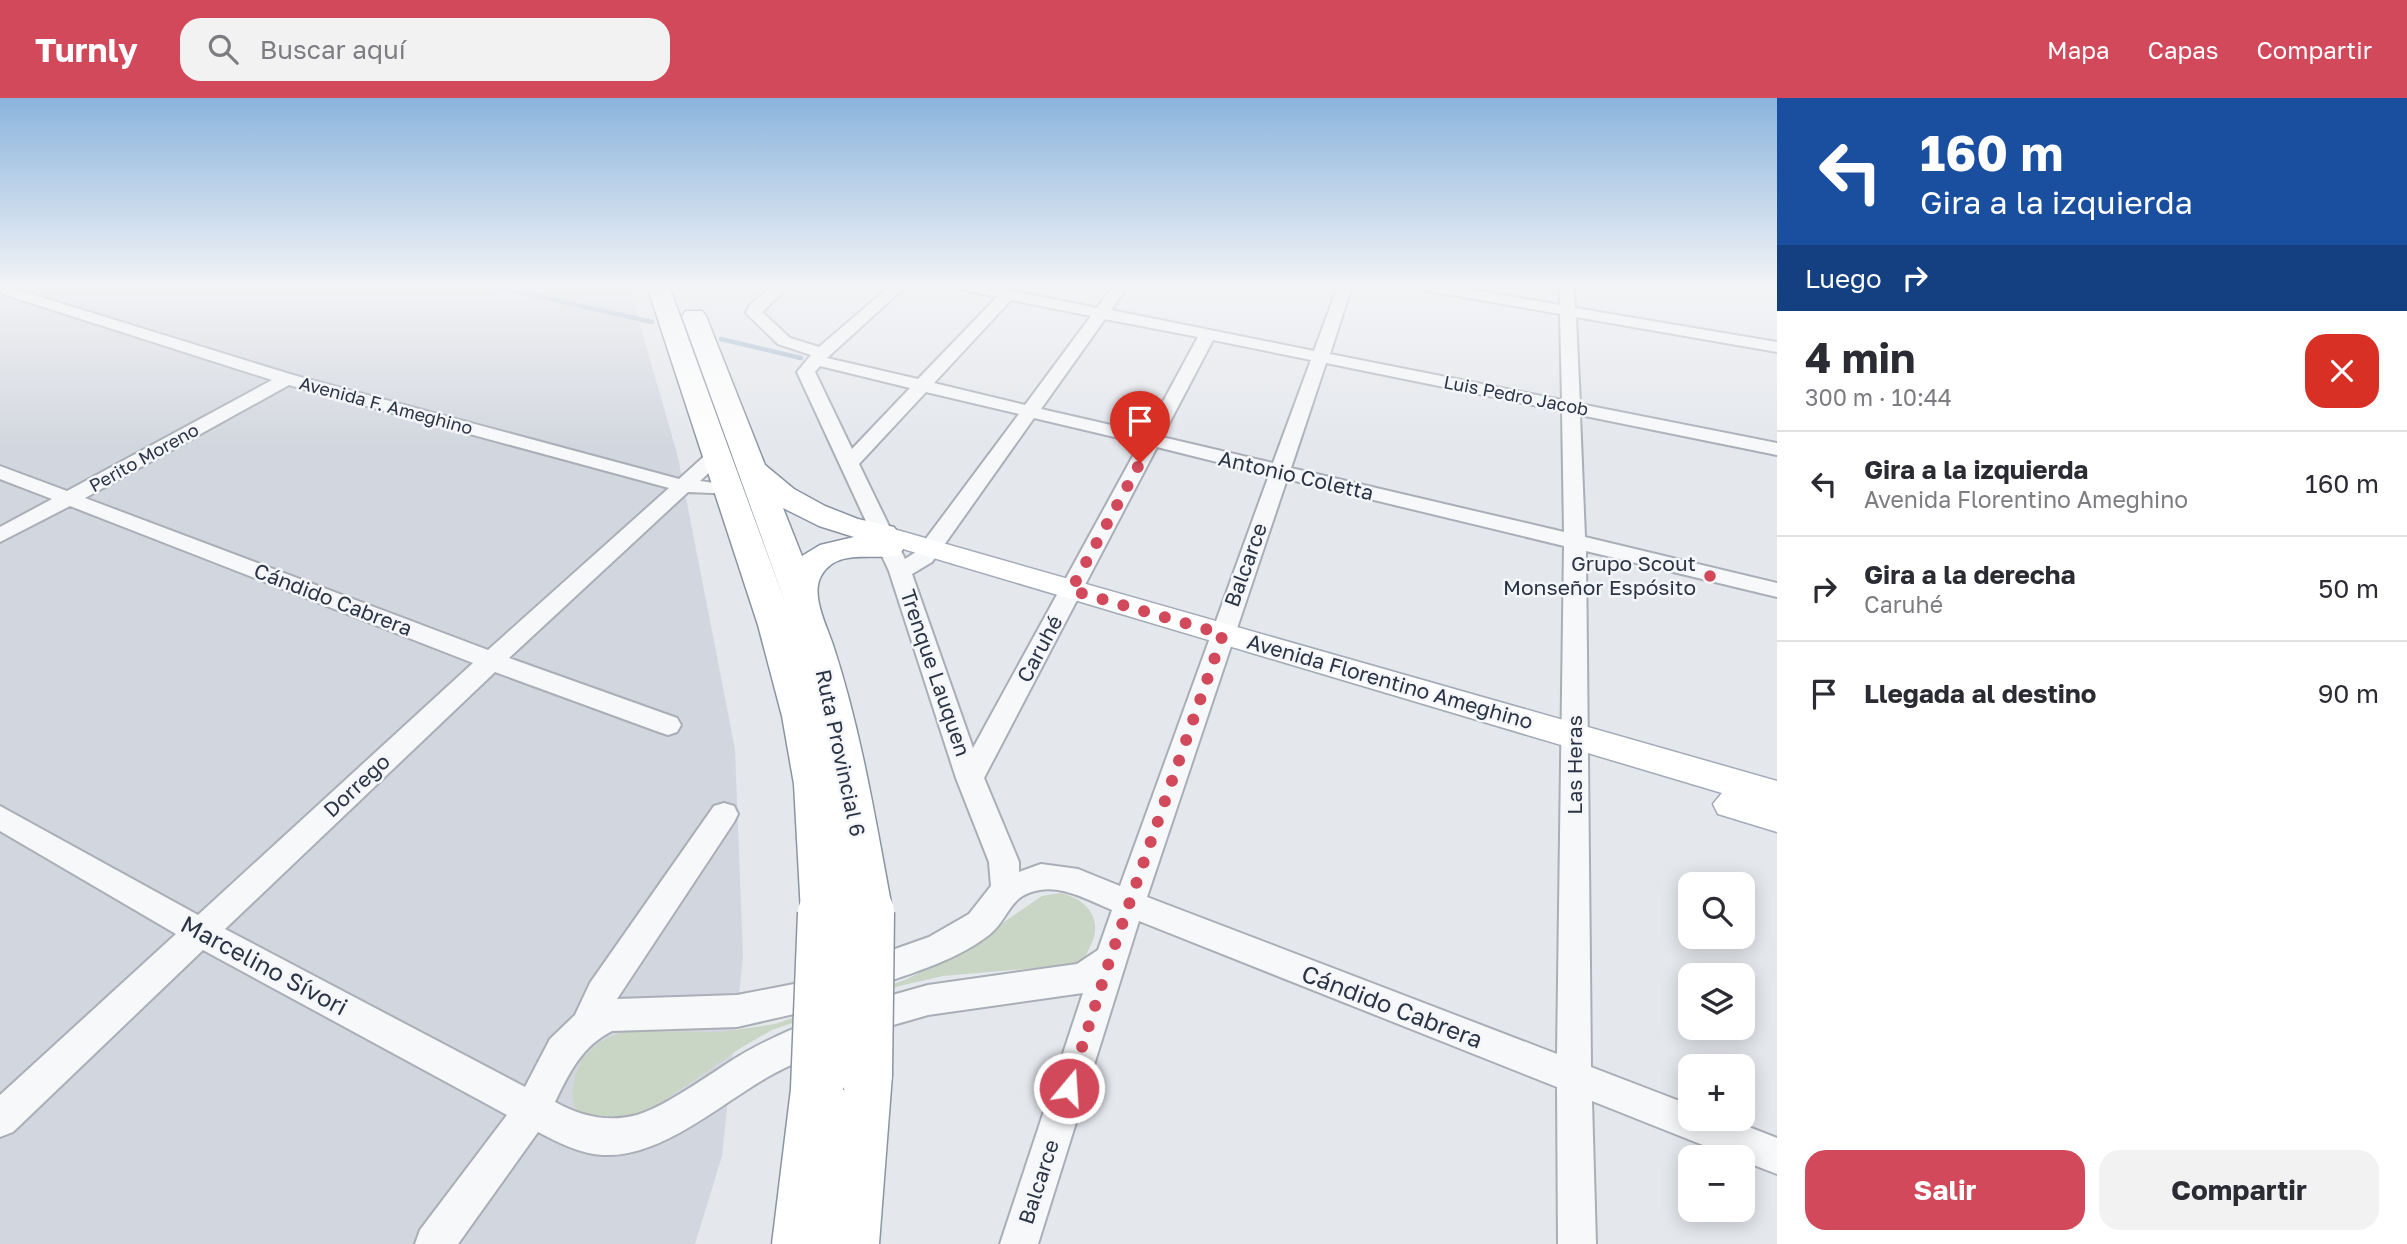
<!DOCTYPE html>
<html lang="es">
<meta charset="utf-8">
<style>
body{margin:0;font-family:"Golos Text",sans-serif;background:#f2f2f3;color:#2b2b33;height:100vh;display:flex;flex-direction:column;font-size:26px;white-space:nowrap}
*{box-sizing:border-box;margin:0}
p{font-size:23px;color:#7c7c81}
.icon{flex:none;width:38px;height:38px;fill:none;stroke:currentColor;stroke-width:2;stroke-linecap:round;stroke-linejoin:round}
.map{position:relative;flex:1;overflow:hidden}
.panel{display:flex;flex-direction:column;background:#fff;width:630px}
.panel>*{flex:none}
.guide{background:#1a4fa0;color:#fff;overflow:hidden}
.controls{position:absolute;left:1678px;top:774px;display:grid;gap:14px}
.controls a{display:grid;place-items:center;width:77px;height:77px;border-radius:14px;background:#fff;box-shadow:0 4px 18px #0003;font-size:35px}
.pin{position:absolute;display:grid;place-items:center;width:60px;height:60px;color:#fff;margin:-72px -30px;border-radius:50% 50% 50% 0;rotate:-45deg;box-shadow:0 0 7px #0007}
.pin .icon{rotate:45deg}
.me{position:absolute;width:77px;margin:-38px;rotate:18deg;stroke-linejoin:round;filter:drop-shadow(0 0 5px #0008)}
.turn{display:flex;align-items:center;gap:24px;height:147px;padding:0 28px;font-size:32px}
.turn .icon{width:91px;height:91px;stroke-width:2.5}
.turn b{display:block;font-size:49px;line-height:60px}
.then{display:flex;align-items:center;height:66px;padding:0 28px;background:#0003;gap:14px;font-size:26px}
.round{display:grid;place-items:center;flex:none;width:74px;height:74px;border-radius:21px;background:#f2f2f3}
.headline{display:flex;align-items:center;justify-content:space-between;height:119px;padding:0 28px}
h1{font-size:42px;font-weight:700;line-height:52px}
.cta{display:flex;gap:14px;margin-top:auto;padding:14px 28px}
.cta a{flex:1;height:80px;border-radius:21px;background:#d1495b;color:#fff;font-size:28px;font-weight:700;line-height:80px;text-align:center}
.cta a+a{background:#f2f2f3;color:#2b2b33}
ul{padding:0;list-style:none}
li{display:flex;align-items:center;gap:21px;height:105px;padding:0 28px;border-top:2px solid #e1e1e2}
li div{flex:1}
li b{display:block;font-size:26px}
li em{font-style:normal}
header{display:flex;align-items:center;gap:42px;box-sizing:border-box;height:98px;padding:0 35px;background:#d1495b;color:#fff}
header strong{font-size:33px}
nav{display:flex;gap:38px;margin-inline-start:auto;font-size:24px}
.search{width:490px;height:63px;background:#f2f2f3;display:flex;align-items:center;gap:18px;box-sizing:border-box;padding:0 24px;border-radius:21px;color:#7c7c81;font-size:26px}
main{display:flex;flex:1;min-height:0}
.map>svg:first-child{display:block}
.built{fill:#d2d6de}
.green{fill:#c9d6c5}
.lines{fill:none;stroke-linecap:round;stroke-linejoin:round}
.stream{stroke:#9fb4cc;stroke-width:4.5}
.minor-casing{stroke:#a9aeb7;stroke-width:4}
.major-casing{stroke:#a3abb8;stroke-width:3}
.highway-casing{stroke:#8b94a3;stroke-width:3}
.minor{fill:#f7f8fa;fill-rule:evenodd}
.major{fill:#fff;fill-rule:evenodd}
.highway{fill:#fff;fill-rule:evenodd}
.highway-bridge-far1-casing{stroke:#8b94a3;stroke-width:44;stroke-linecap:butt}
.highway-bridge-casing{stroke:#8b94a3;stroke-width:55;stroke-linecap:butt}
.highway-bridge-far1{stroke:#fff;stroke-width:40}
.highway-bridge{stroke:#fff;stroke-width:52}
.route{stroke:#d1495b;stroke-width:12;stroke-dasharray:0 21.6}
.poi-dot{fill:#d1495b;stroke:#f4f6f9;stroke-width:2.5}
.labels{text-anchor:middle;stroke-width:5;stroke-linejoin:round;paint-order:stroke}
.far-street-label{font-size:18px;fill:#2b3445;stroke:#f4f6f9}
.street-label{font-size:21px;fill:#2b3445;stroke:#f4f6f9}
.poi-label{font-size:21px;fill:#2b3445;stroke:#f4f6f9;text-anchor:end}
.near-street-label{font-size:24px;fill:#2b3445;stroke:#f4f6f9}
</style>
<header>
<strong>Turnly</strong>
<div class="search"><svg class="icon" aria-label="search" viewBox="0 0 24 24"><circle cx="10" cy="10" r="6"/><path d="M15 15l6 6"/></svg>Buscar aquí</div>
<nav><a>Mapa</a><a>Capas</a><a>Compartir</a></nav>
</header>
<main>
<div class="map">
<svg width="1777" height="1146" viewBox="0 0 1777 1146">
<rect width="100%" height="100%" fill="#e4e7ec"/>
<!-- built -->
<path class="built" d="M26,188H629L678,359L735,651L743,858L722,1058L695,1146H0V198Z"/>
<!-- green -->
<path class="green" d="M1241,551L1549,641L1542,643L1246,555Z
M1060,795C1088,801 1104,822 1090,849C1088,852 1087,856 1085,859C1081,862 1074,865 1070,867L943,878L899,888L772,932L739,951L648,1014L618,1026L593,1023L575,1010L572,996L575,978L582,961L600,944L624,933L721,934L775,926L905,882L966,850L1042,798Z"/>
<g class="lines">
<!-- stream -->
<path class="stream" d="M493,188L652,224
M721,241L801,260"/>
<defs>
<path id="minor" d="M773,188H789L762,214L790,240L819,249L890,188H906L827,260L918,281L997,199L961,191L959,188H988L1097,210L1113,188H1128L1111,212L1314,253L1338,188H1352L1330,256L1562,302L1560,216L1424,192L1417,188H1450L1560,207V188H1574L1575,210L1777,244V254L1576,219L1580,306L1777,345V357L1580,317L1585,439L1777,485V499L1586,453L1591,969L1690,1007V1020H1726L1777,1040V1076L1743,1063V1059H1733L1592,1003L1596,1146H1558L1557,989L1139,823L1038,1146H1000L1083,895L928,917L862,936L850,931L845,920L850,909L928,887L1077,866L1098,852L1112,812C1090,803 1064,788 1040,792C1008,797 1010,820 989,837C953,865 904,877 861,893L850,889L845,878L850,867L929,839L969,816L991,788L989,764L956,680L889,473L797,274L811,257L778,246L746,215L750,207ZM1011,202L1091,218L1025,307L934,285ZM1105,221L1198,239L1146,335L1041,311ZM1213,242L1311,262L1273,365L1162,339ZM1326,265L1562,313L1564,434L1291,370ZM820,268L910,290L852,351L815,274ZM926,294L1019,316L916,454L905,461L859,366ZM1034,320L1140,345L973,650L912,476L932,464ZM1157,349L1269,377L1120,788L1078,771L1041,766L1019,774V764L984,680ZM1287,381L1564,448L1557,956L1147,799Z
M8,189L293,277L679,381L710,353H724L727,357L724,361L700,383L736,388L739,392L736,396L688,394L509,560L677,620L681,627L677,634L668,637L659,634L495,574L225,831L525,989L550,941L575,917L590,885L714,708L724,705L734,708L738,716L734,724L617,901L737,897L794,886L827,874L838,878L843,889L838,900L794,916L737,929L612,933C582,948 569,975 555,1004C580,1018 608,1025 637,1017C667,1008 711,975 739,958C764,943 794,930 821,919L833,924L838,935L833,946C811,958 787,968 766,980C719,1007 660,1060 603,1057C581,1056 557,1044 538,1034L458,1146H415L420,1132L507,1017L203,852L13,1034L0,1039V997L176,836L0,733V708L198,817L473,565L70,408L0,444V429L52,401L0,381V368L67,393L272,282L3,196L1,193ZM289,287L669,390L488,552L85,400Z"/>
<path id="major" d="M883,428L1777,683V734L1718,716L1713,706L1722,695L873,442L869,436L873,430Z"/>
<path id="highway" d="M647,188H669L786,507L682,218L686,213H702L706,218L765,367L794,391L825,408L858,421L894,429L899,436L895,442L899,443L904,450L899,457C874,463 837,449 821,478C810,498 828,530 834,550C861,633 875,719 891,805L884,819L868,825L852,819L846,807L847,815L840,829L824,835L808,829L801,815L794,686L782,618L758,527ZM783,410L819,428L854,439L820,447L802,458Z
M866,951L884,959L892,977L879,1146H772L791,991L798,972L817,965L836,972L840,982L848,959Z"/>
</defs>
<!-- minor casing -->
<use href="#minor" class="minor-casing"/>
<!-- major casing -->
<use href="#major" class="major-casing"/>
<!-- highway casing -->
<use href="#highway" class="highway-casing"/>
<!-- minor -->
<use href="#minor" class="minor"/>
<!-- major -->
<use href="#major" class="major"/>
<!-- highway -->
<use href="#highway" class="highway"/>
<defs>
<path id="highway-bridge-far1" d="M868,816V805"/>
<path id="highway-bridge" d="M866,977L868,814
M817,991L824,815"/>
</defs>
<!-- highway-bridge-far1 casing -->
<use href="#highway-bridge-far1" class="highway-bridge-far1-casing"/>
<!-- highway-bridge casing -->
<use href="#highway-bridge" class="highway-bridge-casing"/>
<!-- highway-bridge-far1 -->
<use href="#highway-bridge-far1" class="highway-bridge-far1"/>
<!-- highway-bridge -->
<use href="#highway-bridge" class="highway-bridge"/>
</g>
<!-- sky -->
<linearGradient id="sky" x2="0" y2="1"><stop stop-color="#8bb4dd"/><stop offset="0.54" stop-color="#f3f4f6"/><stop offset="1" stop-color="#f3f4f6" stop-opacity="0"/></linearGradient>
<rect width="1777" height="348" fill="url(#sky)"/>
<g class="lines">
<!-- route -->
<path class="route" d="M1069,990L1110,861L1223,536L1071,492L1140,365"/>
</g>
<!-- markers -->
<circle class="poi-dot" cx="1710" cy="478" r="7"/>
<g class="labels">
<!-- far-street labels -->
<g class="far-street-label">
<text transform="translate(1516 298) rotate(11)" y="6">Luis Pedro Jacob</text>
<text transform="translate(386 308) rotate(15)" y="6">Avenida F. Ameghino</text>
<text transform="translate(144 360) rotate(-29)" y="6">Perito Moreno</text>
</g>
<!-- street labels -->
<g class="street-label">
<text transform="translate(1296 378) rotate(13)" y="7">Antonio Coletta</text>
<text transform="translate(1246 467) rotate(-70)" y="7">Balcarce</text>
<text transform="translate(333 502) rotate(21)" y="7">Cándido Cabrera</text>
<text transform="translate(1040 551) rotate(-62)" y="7">Caruhé</text>
<text transform="translate(935 575) rotate(71)" y="7">Trenque Lauquen</text>
<text transform="translate(1390 584) rotate(16)" y="7">Avenida Florentino Ameghino</text>
<text transform="translate(840 655) rotate(78)" y="7">Ruta Provincial 6</text>
<text transform="translate(1575 667) rotate(-90)" y="7">Las Heras</text>
<text transform="translate(357 688) rotate(-43)" y="7">Dorrego</text>
<text transform="translate(1039 1084) rotate(-72)" y="7">Balcarce</text>
</g>
<!-- poi labels -->
<g class="poi-label">
<text x="1696" y="473">Grupo Scout<tspan x="1696" dy="24">Monseñor Espósito</tspan></text>
</g>
<!-- near-street labels -->
<g class="near-street-label">
<text transform="translate(264 868) rotate(28)" y="8">Marcelino Sívori</text>
<text transform="translate(1392 909) rotate(21)" y="8">Cándido Cabrera</text>
</g>
</g>
</svg>
<div class="controls">
<a><svg class="icon" aria-label="search" viewBox="0 0 24 24"><circle cx="10" cy="10" r="6"/><path d="M15 15l6 6"/></svg></a>
<a><svg class="icon" aria-label="layers" viewBox="0 0 24 24"><path d="M12 4l9 5-9 5-9-5zM3 14l9 5 9-5"/></svg></a>
<a>+</a>
<a>−</a>
</div>
<div class="pin" style="left:1140px;top:365px;background:#d93025"><svg class="icon" aria-label="arrive" viewBox="0 0 24 24"><path d="M6 21V4h12l-3 4 3 4H6"/></svg></div>
<svg class="me" style="left:1069px;top:990px" viewBox="-20 -20 40 40"><circle r="17" fill="#d1495b" stroke="#fff" stroke-width="3"/><path d="M0-11L8 9 0 5-8 9z" fill="#fff"/></svg>
</div>
<section class="panel">
<div class="guide">
<div class="turn"><svg class="icon" aria-label="left" viewBox="0 0 24 24"><path d="M17 20v-9H6M10 6l-5 5 5 5"/></svg><div><b>160 m</b>Gira a la izquierda</div></div>
<div class="then">Luego<svg class="icon" aria-label="right" viewBox="0 0 24 24"><path d="M7 20v-9h11M14 6l5 5-5 5"/></svg></div>
</div>
<div class="headline"><div><h1>4 min</h1><p>300 m · 10:44</p></div><a class="round" style="background:#d93025;color:#fff"><svg class="icon" aria-label="close" viewBox="0 0 24 24"><path d="M6 6l12 12M18 6L6 18"/></svg></a></div>
<ul>
<li><svg class="icon" aria-label="left" viewBox="0 0 24 24"><path d="M17 20v-9H6M10 6l-5 5 5 5"/></svg><div><b>Gira a la izquierda</b><p>Avenida Florentino Ameghino</p></div><em>160 m</em></li>
<li><svg class="icon" aria-label="right" viewBox="0 0 24 24"><path d="M7 20v-9h11M14 6l5 5-5 5"/></svg><div><b>Gira a la derecha</b><p>Caruhé</p></div><em>50 m</em></li>
<li><svg class="icon" aria-label="arrive" viewBox="0 0 24 24"><path d="M6 21V4h12l-3 4 3 4H6"/></svg><div><b>Llegada al destino</b></div><em>90 m</em></li>
</ul>
<div class="cta"><a>Salir</a><a>Compartir</a></div>
</section>
</main>
